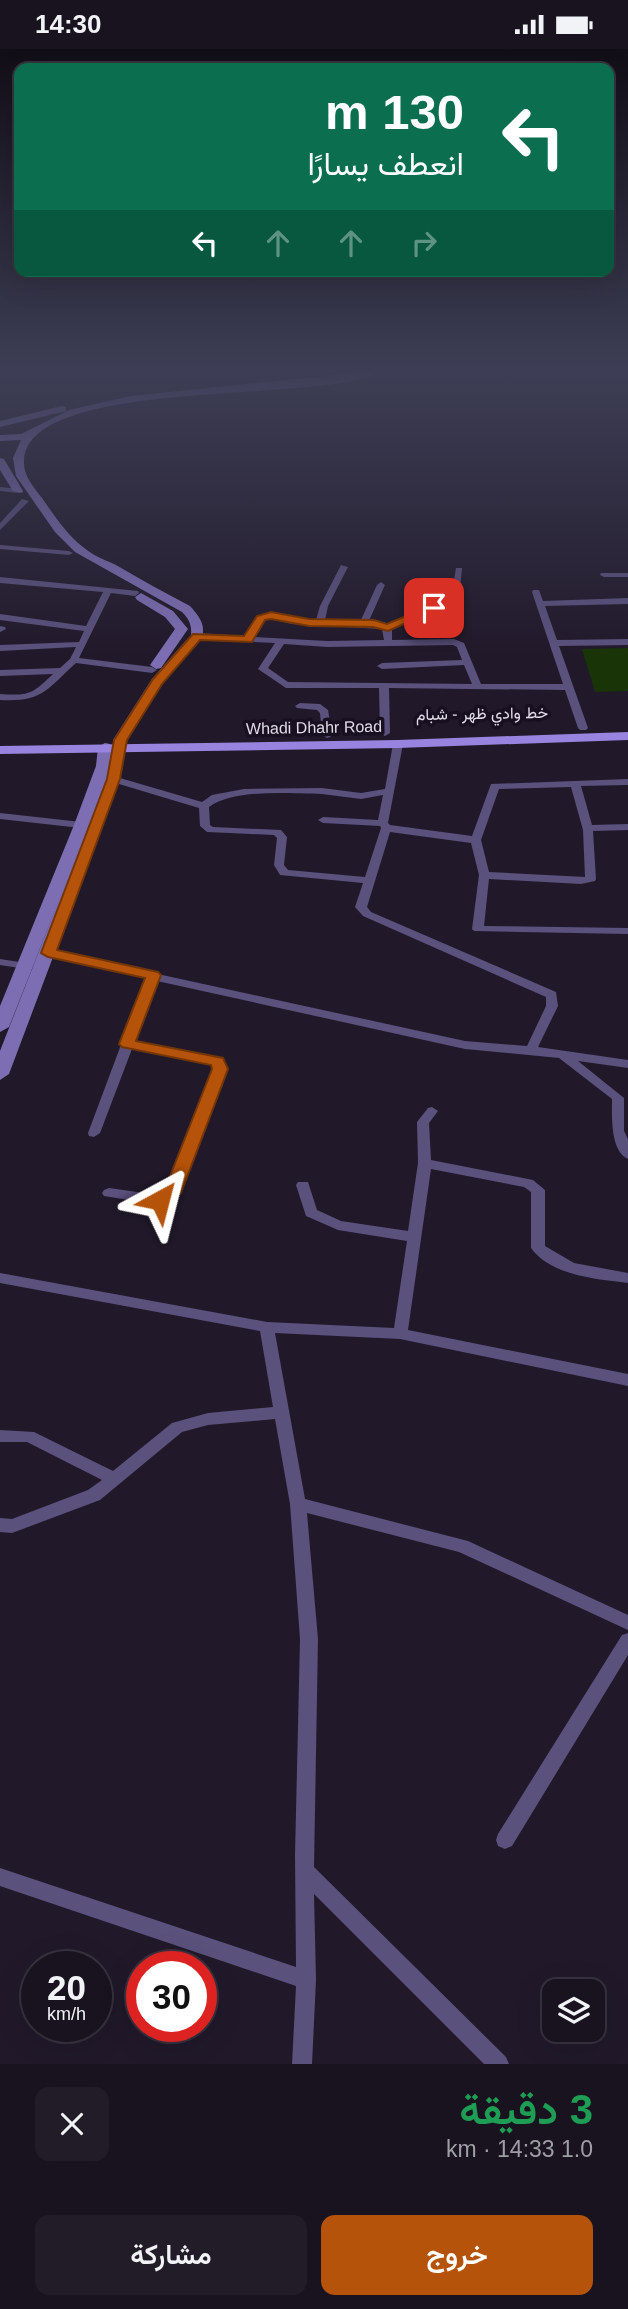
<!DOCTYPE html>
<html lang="ar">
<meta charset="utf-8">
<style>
body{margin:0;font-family:Helvetica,Vazirmatn,sans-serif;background:#221c29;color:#f1f3f6;direction:rtl;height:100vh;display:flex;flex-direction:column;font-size:26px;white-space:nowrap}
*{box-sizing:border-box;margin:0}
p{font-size:23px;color:#9f9ea5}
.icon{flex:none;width:38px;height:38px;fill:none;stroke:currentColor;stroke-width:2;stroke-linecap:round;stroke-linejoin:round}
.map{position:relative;height:2015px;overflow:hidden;direction:ltr}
.panel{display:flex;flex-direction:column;background:#191320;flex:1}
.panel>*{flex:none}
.top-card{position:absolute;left:14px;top:14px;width:600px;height:214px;border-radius:14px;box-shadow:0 7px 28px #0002,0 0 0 2px #37323e;direction:rtl;background:#0b6e4f;color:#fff;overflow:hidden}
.fabs{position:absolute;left:542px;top:1930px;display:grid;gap:14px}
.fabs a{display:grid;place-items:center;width:63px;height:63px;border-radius:14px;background:#191320;box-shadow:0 7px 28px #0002,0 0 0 2px #37323e;font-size:35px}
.speed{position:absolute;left:21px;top:1902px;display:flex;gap:14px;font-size:35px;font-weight:700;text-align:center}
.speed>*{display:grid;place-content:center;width:91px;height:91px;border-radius:50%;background:#191320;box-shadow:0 7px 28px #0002,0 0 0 2px #37323e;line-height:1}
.speed small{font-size:18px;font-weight:400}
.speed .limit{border:10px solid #d22;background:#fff;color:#111}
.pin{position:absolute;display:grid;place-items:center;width:60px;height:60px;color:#fff;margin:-30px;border-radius:14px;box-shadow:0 4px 10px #0006}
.me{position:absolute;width:77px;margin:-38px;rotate:38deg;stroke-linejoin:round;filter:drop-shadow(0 0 5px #0008)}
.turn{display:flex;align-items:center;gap:24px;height:147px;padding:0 35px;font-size:32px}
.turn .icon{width:91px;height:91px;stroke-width:2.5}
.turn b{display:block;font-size:49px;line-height:60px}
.lanes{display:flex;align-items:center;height:66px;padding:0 35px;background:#0003;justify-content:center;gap:35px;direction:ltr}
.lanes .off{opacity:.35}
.round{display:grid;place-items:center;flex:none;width:74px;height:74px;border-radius:14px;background:#221c29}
.overview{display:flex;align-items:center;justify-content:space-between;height:119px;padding:0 35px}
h1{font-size:42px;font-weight:600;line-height:52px;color:#1e9e55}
.cta{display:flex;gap:14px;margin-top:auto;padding:14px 35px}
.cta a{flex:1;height:80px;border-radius:14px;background:#b45309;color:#fff;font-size:28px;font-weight:600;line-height:80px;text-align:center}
.cta a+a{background:#221c29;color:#f1f3f6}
.status{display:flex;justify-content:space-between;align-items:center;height:49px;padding:0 35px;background:#191320;direction:ltr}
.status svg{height:19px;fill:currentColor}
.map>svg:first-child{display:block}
.green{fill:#193406}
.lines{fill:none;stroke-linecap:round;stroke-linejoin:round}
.street{fill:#5a517d;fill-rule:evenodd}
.secondary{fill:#7d6eb3;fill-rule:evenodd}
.primary{fill:#9883de;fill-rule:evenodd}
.route{fill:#b45309;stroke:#753606;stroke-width:2}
.labels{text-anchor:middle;stroke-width:7;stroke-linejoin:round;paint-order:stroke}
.far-street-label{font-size:16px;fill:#e0dbe6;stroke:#181020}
</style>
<div class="status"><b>14:30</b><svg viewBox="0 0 49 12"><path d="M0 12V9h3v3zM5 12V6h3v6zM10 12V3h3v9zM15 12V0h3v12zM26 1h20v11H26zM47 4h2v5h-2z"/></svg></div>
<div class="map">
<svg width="628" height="2015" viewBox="0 0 628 2015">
<rect width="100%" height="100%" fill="#21192a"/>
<!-- green -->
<path class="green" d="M628,599V642L595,643L582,600Z"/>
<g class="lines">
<!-- street -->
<path class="street" d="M0,438L19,440L23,442L19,444L0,442Z
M22,450L29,452L0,481V474Z
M0,496L69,502L73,504L69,506L0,500Z
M341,516L348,518L328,557L325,571L360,573L377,536L381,533L385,536L368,574L388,576L431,557L453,537L456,519H462L460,540L437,561L392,580V591L454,590L464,594L481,635H563L532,543L533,541H539L543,552L628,549V555L545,557L557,591L628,590V596L559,597L588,679L586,681H580L578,679L565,641L389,639L390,684L385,687L380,684L379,639H286L258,620L275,594L197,590L193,587L197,584L244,587L258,567C275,563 297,570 316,571L320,557ZM271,570L292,575L382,580L384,591L327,592L253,588L264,571ZM284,595L327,598L453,596L457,598L462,611L382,614L377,617L382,620L464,616L472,635L288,633L268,619Z
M601,524H628V528H604L600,526Z
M0,528L138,542L139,544L135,547L111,544L79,609L152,618L157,621L152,624L76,614C46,641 43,653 0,651V645C30,647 32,645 53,625L0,627V621L60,619L70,610L76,598L0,602V596L79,593L84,582L0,571V565L86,577L103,543L0,534Z
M0,577L5,578L6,580L0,583Z
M300,654L320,655L328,661L332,686L330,688L327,689L322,686L320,664L317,661L297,659L295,657Z
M398,692L403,695L388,774L390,776L472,787L491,735L628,730V736L581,737L592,776L628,775V781L593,782L596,830L595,832L581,835L489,830L484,877L628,879V885L474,882L472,880L479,826L471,794L390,783L367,858L371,863L556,943L558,957L538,998L628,1011V1019L578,1012L624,1049V1082L628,1090V1110C610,1102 612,1067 612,1050L559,1009L465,1000L157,932L134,993L222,1010L226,1020L178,1147L160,1156L104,1147L102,1144L104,1141L109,1139L158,1146L167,1141L214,1020L213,1016L132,1000L100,1084L94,1088L89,1087L88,1084L146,929L44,906L42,904L44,902L48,901L465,992L527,997L546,957V948L363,867L355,858L363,834L280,826L274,816L277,789L274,786L207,783L200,777L199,759L109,732L108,730L113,727L202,753L212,746L244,740L322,739L361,744L385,740L393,695ZM571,738L583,781L585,828L489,823L481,791L499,740ZM322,745L361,750L383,746L378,771L323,768L318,771L323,774L380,777L381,779L365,828L288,821L284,816L287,788L281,781L213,778L210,776L209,758C235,739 290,745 322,745Z
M0,764L81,773L86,776L81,779L0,770Z
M0,910L26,914L32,917L26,920L0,916Z
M432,1058L438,1062L429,1074L431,1111L533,1131L545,1141V1197L574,1214L628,1224V1234C597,1230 551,1227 531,1199V1143L524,1138L431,1120L408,1281L628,1325V1337L400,1290L275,1284L305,1450L468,1492L628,1566V1581L459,1503L307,1464L318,1590L314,1818L506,2008L509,2015H484L314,1845L316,1931L312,2015H292L296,1937L0,1837V1819L296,1918L295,1806L300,1590L290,1455L275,1370L208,1376L182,1383L100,1451L12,1484L0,1483V1469L12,1470L88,1441L102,1431L27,1393H0V1381L34,1383L113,1422L172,1374L208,1364L273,1358L260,1282L0,1234V1224L267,1273L394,1279L407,1192L338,1181L306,1167L296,1136L298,1133H308L317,1161L341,1172L408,1182L418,1114L417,1073L428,1059Z
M628,1584V1606L512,1797L505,1800L498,1797L496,1791L498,1785L622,1586Z"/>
<!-- secondary -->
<path class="secondary" d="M354,324H376C321,355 27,327 24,412C23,427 34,438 42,449C54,466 66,485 83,498C92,506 105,511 116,516C140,530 165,544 190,557C199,567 207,577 201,590L162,635L122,695L126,698L120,730L9,1025L0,1031V1002L63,841L9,978L0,983V957L74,776L96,717L98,698L105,694L110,695L112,699L117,694L113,691L152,630L191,586C192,576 189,570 182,563L75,503L55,483L16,427L13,409L21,391L0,392V386L21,385L69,361L131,347Z
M62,357L66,358V362L0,378V372Z
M0,409L4,410L23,442L22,444L13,442L0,421Z
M141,544L173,562L188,580L161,619L156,620L150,616L175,580L165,568L137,551L135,548Z"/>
<!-- primary -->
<path class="primary" d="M628,683V691L398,699L0,705V697L398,691Z"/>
</g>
<!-- sky -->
<linearGradient id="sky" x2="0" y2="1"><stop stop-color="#120e17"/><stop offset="0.53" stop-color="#3d3e55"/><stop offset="1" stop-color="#3d3e55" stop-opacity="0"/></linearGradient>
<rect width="628" height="607" fill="url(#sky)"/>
<!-- route -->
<path class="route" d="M430,557L440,559L388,582L373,578L309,577L271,570L265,571L252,593L200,591L162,635L127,691L120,730L57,901L158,923L161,926L136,992L223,1009L228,1020L181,1144L166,1155H153L151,1151L165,1140L212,1020L211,1016L122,998L119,995L145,929L48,908L41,904L107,730L114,691L153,630L193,585L244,587L257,567L271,563L309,570L374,571L387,575Z"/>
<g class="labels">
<!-- far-street labels -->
<g class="far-street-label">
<text transform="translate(482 664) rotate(-1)" y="6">خط وادي ظهر - شبام</text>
<text transform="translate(314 678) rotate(-1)" y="6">Whadi Dhahr Road</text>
</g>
</g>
</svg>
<div class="fabs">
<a><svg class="icon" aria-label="layers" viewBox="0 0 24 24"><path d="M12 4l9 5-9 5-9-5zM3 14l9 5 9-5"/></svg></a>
</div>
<div class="speed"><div>20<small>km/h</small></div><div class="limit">30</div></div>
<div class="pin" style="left:434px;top:559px;background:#d93025"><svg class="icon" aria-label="arrive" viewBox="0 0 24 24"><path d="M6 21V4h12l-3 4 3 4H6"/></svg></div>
<svg class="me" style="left:160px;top:1151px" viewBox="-20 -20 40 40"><path d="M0-17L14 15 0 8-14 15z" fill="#b45309" stroke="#fff" stroke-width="4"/></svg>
<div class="top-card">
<div class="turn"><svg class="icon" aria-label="left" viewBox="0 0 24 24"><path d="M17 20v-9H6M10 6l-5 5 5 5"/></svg><div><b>130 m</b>انعطف يسارًا</div></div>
<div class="lanes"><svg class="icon" aria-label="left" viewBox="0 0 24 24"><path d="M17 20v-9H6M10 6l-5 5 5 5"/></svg><svg class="icon off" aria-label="ahead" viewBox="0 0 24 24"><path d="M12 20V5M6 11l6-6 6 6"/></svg><svg class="icon off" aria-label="ahead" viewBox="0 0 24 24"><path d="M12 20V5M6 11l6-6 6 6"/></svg><svg class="icon off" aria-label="right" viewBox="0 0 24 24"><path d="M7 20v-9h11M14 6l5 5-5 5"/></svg></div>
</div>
</div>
<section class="panel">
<div class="overview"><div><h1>3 دقيقة</h1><p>1.0 km · 14:33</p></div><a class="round"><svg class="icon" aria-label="close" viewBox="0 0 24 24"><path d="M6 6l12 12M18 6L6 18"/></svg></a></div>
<div class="cta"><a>خروج</a><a>مشاركة</a></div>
</section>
